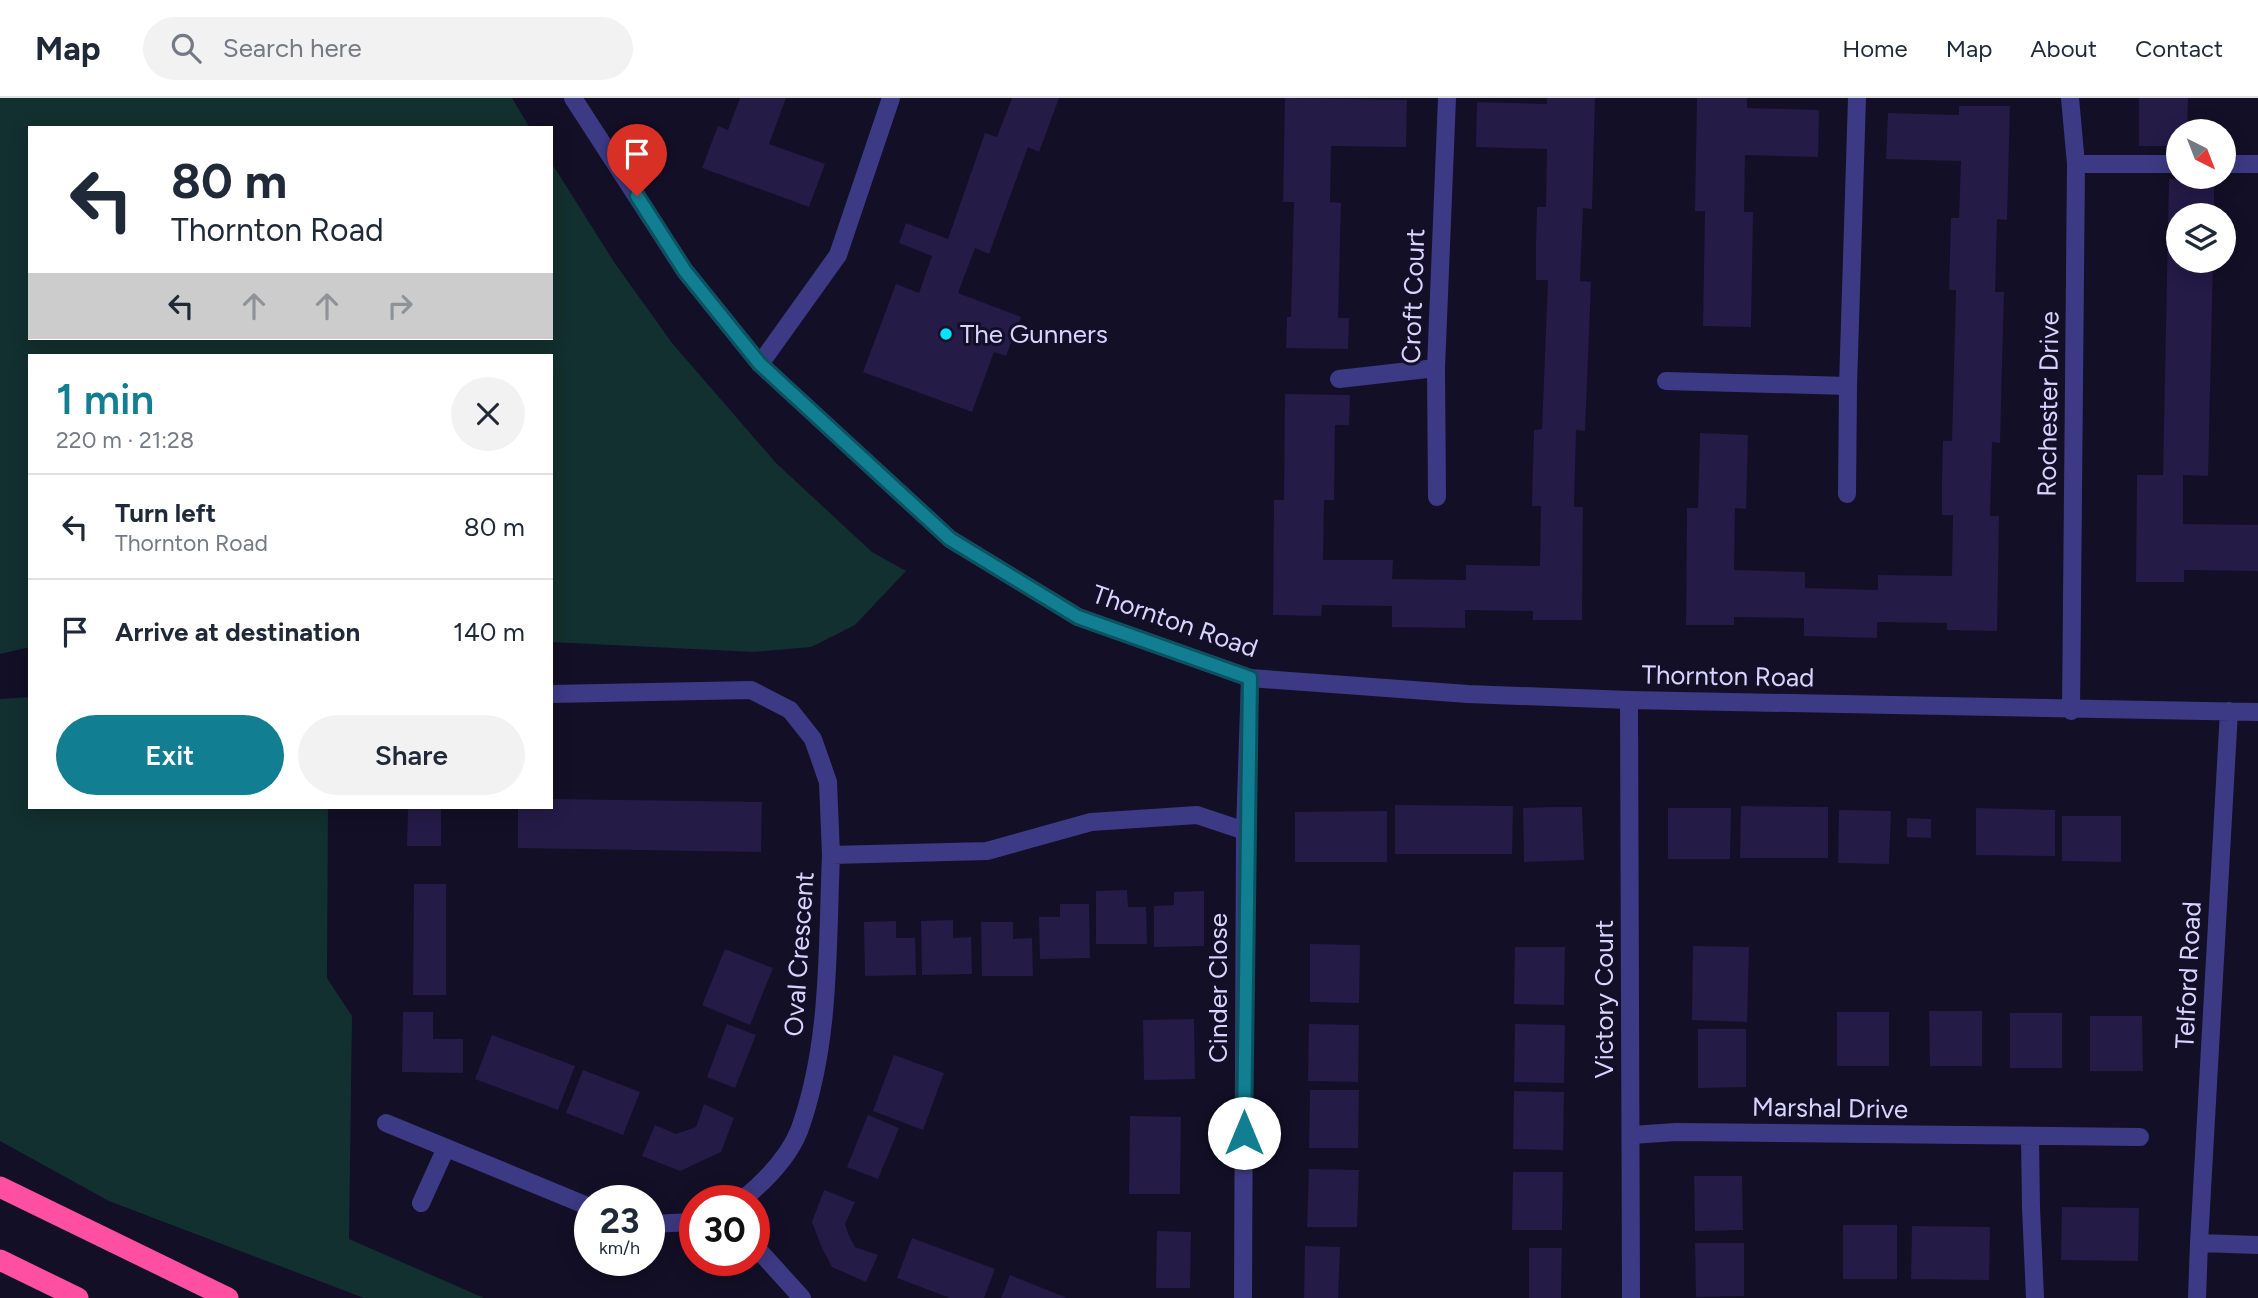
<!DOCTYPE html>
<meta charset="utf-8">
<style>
body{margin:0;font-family:Figtree,sans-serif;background:#f2f2f3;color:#1f2937;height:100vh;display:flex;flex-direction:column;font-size:26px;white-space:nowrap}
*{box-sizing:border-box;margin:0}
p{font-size:23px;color:#747a83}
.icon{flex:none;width:38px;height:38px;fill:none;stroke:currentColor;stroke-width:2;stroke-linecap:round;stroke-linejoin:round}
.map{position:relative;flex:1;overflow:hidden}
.drawer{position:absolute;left:28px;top:256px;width:525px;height:455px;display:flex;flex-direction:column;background:#fff;border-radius:0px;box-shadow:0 4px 18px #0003}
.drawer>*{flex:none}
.hud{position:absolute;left:28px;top:28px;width:525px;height:214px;border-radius:0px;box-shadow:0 4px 18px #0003;background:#fff;color:#1f2937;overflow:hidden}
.needle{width:46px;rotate:138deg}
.buttons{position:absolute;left:2166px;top:21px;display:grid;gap:14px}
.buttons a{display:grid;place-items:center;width:70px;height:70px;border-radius:50%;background:#fff;box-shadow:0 4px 18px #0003;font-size:35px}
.speed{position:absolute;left:574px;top:1087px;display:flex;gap:14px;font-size:35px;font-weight:700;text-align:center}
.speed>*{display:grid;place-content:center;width:91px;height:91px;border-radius:50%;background:#fff;box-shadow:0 4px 18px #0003;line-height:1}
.speed small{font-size:18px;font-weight:400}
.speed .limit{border:10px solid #d22;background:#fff;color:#111}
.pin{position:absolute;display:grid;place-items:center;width:60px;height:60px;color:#fff;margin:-72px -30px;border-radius:50% 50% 50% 0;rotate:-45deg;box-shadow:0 0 7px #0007}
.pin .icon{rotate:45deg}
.me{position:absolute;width:77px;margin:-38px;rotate:0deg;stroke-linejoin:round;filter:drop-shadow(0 0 5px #0008)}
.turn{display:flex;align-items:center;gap:24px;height:147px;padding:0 28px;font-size:32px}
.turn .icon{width:91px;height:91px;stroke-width:2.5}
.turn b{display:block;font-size:49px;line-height:60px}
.lanes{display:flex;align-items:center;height:66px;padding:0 28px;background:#0003;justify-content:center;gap:35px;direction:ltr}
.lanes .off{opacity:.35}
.round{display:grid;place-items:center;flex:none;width:74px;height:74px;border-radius:37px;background:#f2f2f3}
.head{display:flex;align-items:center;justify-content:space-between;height:119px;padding:0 28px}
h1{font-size:42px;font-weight:600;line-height:52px;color:#117e91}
.button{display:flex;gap:14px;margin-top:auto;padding:14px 28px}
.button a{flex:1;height:80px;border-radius:42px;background:#117e91;color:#fff;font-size:28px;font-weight:600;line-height:80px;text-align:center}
.button a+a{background:#f2f2f3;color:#1f2937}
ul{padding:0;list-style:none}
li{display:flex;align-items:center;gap:21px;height:105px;padding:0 28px;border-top:2px solid #e0e1e3}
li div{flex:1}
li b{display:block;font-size:26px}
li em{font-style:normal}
header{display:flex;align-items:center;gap:42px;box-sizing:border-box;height:98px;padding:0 35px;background:#fff;border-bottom:2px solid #e0e1e3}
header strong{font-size:33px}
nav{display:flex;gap:38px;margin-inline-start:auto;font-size:24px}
.search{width:490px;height:63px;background:#f2f2f3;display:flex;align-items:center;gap:18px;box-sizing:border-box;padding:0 24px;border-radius:38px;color:#747a83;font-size:26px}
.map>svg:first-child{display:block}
.green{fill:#12302f}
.building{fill:#241b47}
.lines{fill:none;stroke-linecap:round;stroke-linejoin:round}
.lane{stroke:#3d3a85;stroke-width:18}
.street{stroke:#3d3a85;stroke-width:18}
.highway{stroke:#ff4fa3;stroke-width:21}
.route-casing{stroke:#0b525e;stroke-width:18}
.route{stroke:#117e91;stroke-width:12}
.poi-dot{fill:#00e5ff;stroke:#130f26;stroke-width:2.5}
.labels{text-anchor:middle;stroke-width:6;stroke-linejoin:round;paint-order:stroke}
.street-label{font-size:26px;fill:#d9d4ff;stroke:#130f26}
.poi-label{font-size:26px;fill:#d9d4ff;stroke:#130f26;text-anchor:start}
</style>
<header>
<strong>Map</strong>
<div class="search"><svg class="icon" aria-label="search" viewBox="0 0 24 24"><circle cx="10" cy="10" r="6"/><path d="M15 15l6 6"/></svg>Search here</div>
<nav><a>Home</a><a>Map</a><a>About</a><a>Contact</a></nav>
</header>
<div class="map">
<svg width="2258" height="1200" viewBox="0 0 2258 1200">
<rect width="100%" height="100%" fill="#130f26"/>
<!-- green -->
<path class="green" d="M0,0H512L530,30H30V240H551V64L614,164L672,245L776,365L872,454L906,473L855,527L811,549L754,554L551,544V257H30V549L0,556Z
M30,599V709H328L327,880L352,918L349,1141L484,1200H364L109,1103L0,1043V601Z"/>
<!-- building -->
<path class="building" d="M740,0H786L769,46L825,66L809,109L702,70L718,28L728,32Z
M1012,0H1059L1039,54L1028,49L989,156L975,150L958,195L1021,219L1006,258L994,254L972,314L863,274L896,186L919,195L932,158L899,145L906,125L948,141L985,35L997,39Z
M1285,0L1407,2L1406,49L1331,48L1330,104L1341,105L1338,220H1349L1348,251L1286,250L1287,219H1291L1294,104H1283Z
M1547,0H1595L1592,111L1583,110L1580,183L1591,184L1585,333L1576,332L1574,409H1583L1582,522H1533V513L1465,512V530L1392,529V508L1322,507L1321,518L1273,517L1274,402H1284L1285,296L1350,297L1349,327H1335L1334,402H1324L1323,462H1393L1392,481L1466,482V467L1540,468L1541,408H1532L1534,332L1542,331L1548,182H1536V145L1537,109H1546L1547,51L1476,49L1477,4L1547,6Z
M1697,0H1747V10L1819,12L1818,59L1745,57L1744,114H1753L1751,229L1703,228L1705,113H1695Z
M2139,0H2188L2187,33H2179V48H2139Z
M1959,8H2010L2007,122L1997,121L1995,194H2004L2000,345L1992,344L1990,418H1999L1997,533L1947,532V525L1877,524V540L1804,538V520L1734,519V527H1686L1687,410H1698L1700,335L1748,337L1746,411L1735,410L1734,472L1805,474V490L1878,492V477L1952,478L1953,417H1942V380L1943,343H1952L1956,192H1949L1951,120H1959L1961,63L1886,61L1888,15L1959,17Z
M2169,81L2214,82V117H2179V163H2213L2208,378L2183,377V426L2258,427V473L2184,472V484H2136L2137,377H2163Z
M551,701L762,704L761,754L518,750V709H551Z
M1395,707L1513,708L1512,756H1395Z
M1741,708L1828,709V760H1740Z
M408,709H441V748H407Z
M1552,709H1582L1584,762L1524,764L1523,710Z
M1668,710H1731L1730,761H1668Z
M1976,710L2055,712V758L1976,757Z
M1839,712L1891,713L1889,766L1838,765Z
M1387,713V764H1295V714Z
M2062,718H2121V764L2062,763Z
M1907,720L1931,721V740L1907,739Z
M414,786H446V897H413Z
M1127,792L1128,809H1146L1147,846H1096V793Z
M1204,793V848L1154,849V808L1174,807V794Z
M1060,806H1089L1090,860L1040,861L1039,819H1060Z
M953,822V840L971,839L972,876L922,877L921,823Z
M896,823V840H915L916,877L865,878L864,824Z
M981,824H1013V841L1032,840L1033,878H982Z
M1310,846L1360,847L1359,905L1310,904Z
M1693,848L1749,849L1747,924L1692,922Z
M1515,849H1565L1564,907L1514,906Z
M725,851L773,870L750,927L702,907Z
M1929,913H1982V968H1930Z
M403,914H433V941H463V975L402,974Z
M1837,914H1889V968H1837Z
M2010,915H2062V970H2010Z
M2090,918H2142L2143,973H2090Z
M1194,921L1195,981L1144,982L1143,922Z
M727,926L756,937L735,990L707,979Z
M1309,926L1359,927L1358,984L1308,983Z
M1515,926L1565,927L1564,985L1514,984Z
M1698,931H1746V989L1698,990Z
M492,937L575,968L558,1012L475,981Z
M894,957L944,975L923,1032L873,1013Z
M583,972L640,994L623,1037L566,1015Z
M1310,992H1359L1358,1050H1309Z
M1514,993L1564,994L1563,1052L1513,1051Z
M704,1006L734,1020L721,1054L680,1073L642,1058L655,1027L676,1036L696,1029Z
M868,1017L899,1030L878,1081L847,1069Z
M1130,1018L1181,1019L1180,1096H1129Z
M1309,1071L1359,1072L1357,1129H1307Z
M1513,1074H1563L1562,1132H1512Z
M1694,1078H1742L1743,1132L1695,1133Z
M824,1092L855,1104L845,1126L849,1138L855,1149L878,1157L866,1184L832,1169L821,1148L812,1124Z
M2062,1109L2139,1110L2138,1163L2061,1162Z
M1843,1127H1897V1181H1843Z
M1912,1128L1990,1129L1989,1182L1911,1181Z
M1157,1133L1191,1134L1190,1190H1156Z
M912,1140L995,1171L984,1200H950L897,1180Z
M1695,1145H1744V1198L1696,1199Z
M1305,1148L1340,1149L1338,1200H1304Z
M1529,1150H1562L1561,1200H1529Z
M1010,1177L1067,1200H1001Z"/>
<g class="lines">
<!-- lane -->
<path class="lane" d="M2076,66H2179
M2224,66H2258
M760,266L838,157L891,0
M1339,281L1436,270
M1666,283L1848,288L1857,0
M1847,396L1848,288
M1437,399L1436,270L1447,0
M2031,1110L2035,1200
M754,1147L802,1200"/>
<!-- street -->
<path class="street" d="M573,0L685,173L760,266L950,441L1078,519L1250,580L1468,596L1629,602L2258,614
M2070,0L2076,66L2071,613
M551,596L751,592L790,612L813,641L828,684L831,757
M1629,602L1631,1200
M2229,613L2199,1145L2258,1147
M386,1025L590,1109
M1631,1037L1676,1034L2140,1039
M2030,1039L2031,1110
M742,1102C764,1084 788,1060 799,1033C831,945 827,849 831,757L987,753L1091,724L1197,717L1245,733
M421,1105L446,1050
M649,1126L695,1124
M1243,1200L1245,733L1250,580
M2197,1200L2199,1145"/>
<!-- highway -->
<path class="highway" d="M0,1089L228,1200
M0,1162L78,1200"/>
</g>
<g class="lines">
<defs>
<path id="route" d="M637,98L685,173L760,266L950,441L1078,519L1250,580L1244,1035"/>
</defs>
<!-- route casing -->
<use href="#route" class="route-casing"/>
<!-- route -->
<use href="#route" class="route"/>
</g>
<!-- markers -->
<circle class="poi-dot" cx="946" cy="236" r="7"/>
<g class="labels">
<!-- street labels -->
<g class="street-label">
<text transform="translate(1413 198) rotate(-88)" y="9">Croft Court</text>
<text transform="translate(2048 306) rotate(-89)" y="9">Rochester Drive</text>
<text transform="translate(1175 523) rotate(19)" y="9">Thornton Road</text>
<text transform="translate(1728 578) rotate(1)" y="9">Thornton Road</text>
<text transform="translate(799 856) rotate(-86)" y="9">Oval Crescent</text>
<text transform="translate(2188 877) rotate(-87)" y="9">Telford Road</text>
<text transform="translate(1218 890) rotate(-90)" y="9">Cinder Close</text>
<text transform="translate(1604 901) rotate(-90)" y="9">Victory Court</text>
<text transform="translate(1830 1010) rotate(1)" y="9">Marshal Drive</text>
</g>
<!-- poi labels -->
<g class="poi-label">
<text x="960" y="245">The Gunners</text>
</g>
</g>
</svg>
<div class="buttons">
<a><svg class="needle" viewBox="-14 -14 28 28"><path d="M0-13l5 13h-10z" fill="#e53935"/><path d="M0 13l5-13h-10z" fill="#747a83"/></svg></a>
<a><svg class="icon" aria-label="layers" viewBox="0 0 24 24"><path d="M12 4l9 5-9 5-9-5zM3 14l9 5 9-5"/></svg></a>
</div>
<div class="speed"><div>23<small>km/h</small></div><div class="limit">30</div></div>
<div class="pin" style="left:637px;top:98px;background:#d93025"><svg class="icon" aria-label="arrive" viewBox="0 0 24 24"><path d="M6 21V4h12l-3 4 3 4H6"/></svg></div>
<svg class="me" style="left:1244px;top:1035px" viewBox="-20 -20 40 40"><circle r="19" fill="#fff"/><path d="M0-13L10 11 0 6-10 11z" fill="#117e91"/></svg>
<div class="hud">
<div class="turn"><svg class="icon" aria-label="left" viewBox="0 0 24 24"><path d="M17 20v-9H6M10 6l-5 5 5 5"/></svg><div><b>80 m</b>Thornton Road</div></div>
<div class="lanes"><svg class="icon" aria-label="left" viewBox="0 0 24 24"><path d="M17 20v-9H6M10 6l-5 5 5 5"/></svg><svg class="icon off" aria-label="ahead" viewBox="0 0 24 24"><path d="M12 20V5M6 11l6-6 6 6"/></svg><svg class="icon off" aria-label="ahead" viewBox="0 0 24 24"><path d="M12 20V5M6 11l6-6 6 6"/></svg><svg class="icon off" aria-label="right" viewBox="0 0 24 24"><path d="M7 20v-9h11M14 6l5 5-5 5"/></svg></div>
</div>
<section class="drawer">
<div class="head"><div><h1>1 min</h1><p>220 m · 21:28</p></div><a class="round"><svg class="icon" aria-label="close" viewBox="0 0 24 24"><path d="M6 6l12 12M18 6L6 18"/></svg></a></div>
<ul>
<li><svg class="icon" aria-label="left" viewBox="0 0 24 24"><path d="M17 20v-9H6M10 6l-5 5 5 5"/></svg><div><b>Turn left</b><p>Thornton Road</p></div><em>80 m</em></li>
<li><svg class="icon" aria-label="arrive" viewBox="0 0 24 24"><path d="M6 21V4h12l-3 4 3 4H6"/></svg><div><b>Arrive at destination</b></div><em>140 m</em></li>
</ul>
<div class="button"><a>Exit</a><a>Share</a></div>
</section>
</div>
